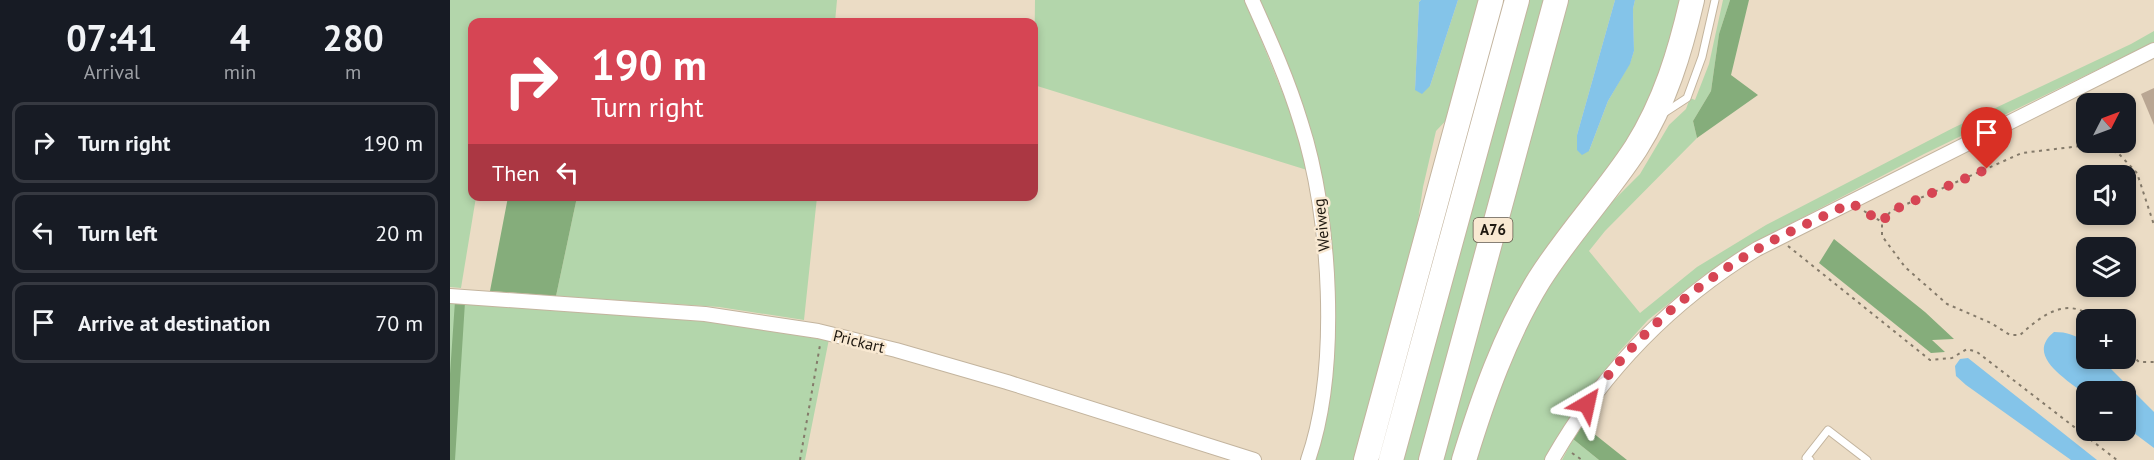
<!DOCTYPE html>
<meta charset="utf-8">
<style>
body{margin:0;font-family:"PT Sans",sans-serif;background:#242831;color:#f1f3f6;height:100vh;display:flex;flex-direction:column;font-size:22px;white-space:nowrap}
*{box-sizing:border-box;margin:0}
p{font-size:20px;color:#9ea1a6}
.icon{flex:none;width:33px;height:33px;fill:none;stroke:currentColor;stroke-width:2;stroke-linecap:round;stroke-linejoin:round}
.map{position:relative;flex:1;overflow:hidden}
.details{display:flex;flex-direction:column;background:#171b24;width:450px}
.details>*{flex:none}
.guide{position:absolute;left:18px;top:18px;width:570px;height:183px;border-radius:12px;box-shadow:0 3px 9px #0003;background:#d64554;color:#fff;overflow:hidden}
.needle{width:39px;rotate:48deg}
.tools{position:absolute;left:1626px;top:93px;display:grid;gap:12px}
.tools a{display:grid;place-items:center;width:60px;height:60px;border-radius:12px;background:#171b24;box-shadow:0 3px 9px #0003;font-size:30px}
.pin{position:absolute;display:grid;place-items:center;width:51px;height:51px;color:#fff;margin:-62px -26px;border-radius:50% 50% 50% 0;rotate:-45deg;box-shadow:0 0 6px #0007}
.pin .icon{rotate:45deg}
.me{position:absolute;width:66px;margin:-33px;rotate:36deg;stroke-linejoin:round;filter:drop-shadow(0 0 4px #0008)}
.turn{display:flex;align-items:center;gap:21px;height:126px;padding:0 24px;font-size:27px}
.turn .icon{width:78px;height:78px;stroke-width:2.5}
.turn b{display:block;font-size:42px;line-height:51px}
.then{display:flex;align-items:center;height:57px;padding:0 24px;background:#0003;gap:12px;font-size:22px}
.eta{display:flex;justify-content:space-evenly;align-items:center;height:102px;text-align:center}
.eta b{font-size:36px;font-weight:800;line-height:42px}
ul{padding:0;list-style:none}
li{display:flex;align-items:center;gap:18px;height:81px;margin:0 12px 9px;padding:0 12px;border:3px solid #363941;border-radius:12px}
li div{flex:1}
li b{display:block;font-size:22px}
li em{font-style:normal}
main{display:flex;flex:1;min-height:0}
.map>svg:first-child{display:block}
.green{fill:#b3d6ab}
.forest{fill:#85ad7b}
.water{fill:#84c4e9}
.building{fill:#b9a693}
.lines{fill:none;stroke-linecap:round;stroke-linejoin:round}
.service-casing{stroke:#c3b49e;stroke-width:9}
.minor-casing{stroke:#c3b49e;stroke-width:16}
.motorway-casing{stroke:#c3b49e;stroke-width:26}
.path{stroke:#847a6a;stroke-width:2;stroke-dasharray:3 4.5;stroke-linecap:butt}
.service{stroke:#fff;stroke-width:7}
.minor{stroke:#fff;stroke-width:14}
.motorway{stroke:#fff;stroke-width:24}
.route{stroke:#d64554;stroke-width:10;stroke-dasharray:0 18}
.labels{text-anchor:middle;stroke-width:5;stroke-linejoin:round;paint-order:stroke}
.shield{fill:#f9e9d2;stroke:#60574a;stroke-width:1.5}
.shield-label{font-size:15px;font-weight:bold;fill:#1e1810}
.street-label{font-size:16px;fill:#1e1810;stroke:#f9e9d2}
</style>
<main>
<section class="details">
<div class="eta">
<div><b>07:41</b><p>Arrival</p></div>
<div><b>4</b><p>min</p></div>
<div><b>280</b><p>m</p></div>
</div>
<ul>
<li><svg class="icon" aria-label="right" viewBox="0 0 24 24"><path d="M7 20v-9h11M14 6l5 5-5 5"/></svg><div><b>Turn right</b></div><em>190 m</em></li>
<li><svg class="icon" aria-label="left" viewBox="0 0 24 24"><path d="M17 20v-9H6M10 6l-5 5 5 5"/></svg><div><b>Turn left</b></div><em>20 m</em></li>
<li><svg class="icon" aria-label="arrive" viewBox="0 0 24 24"><path d="M6 21V4h12l-3 4 3 4H6"/></svg><div><b>Arrive at destination</b></div><em>70 m</em></li>
</ul>
</section>
<div class="map">
<svg width="1704" height="460" viewBox="0 0 1704 460">
<rect width="100%" height="100%" fill="#ebdcc5"/>
<!-- green -->
<path class="green" d="M0,0H387L385,22H22V196L26,197L11,288L0,287Z
M585,0H795L845,123L857,170L584,85Z
M808,0H971L969,2L965,90L980,86L1008,0H1033L1004,112L986,131L973,187L960,275L908,460H862L877,402L875,226Z
M1077,0H1100L972,460H950Z
M1118,0H1165L1127,135L1139,151L1158,101L1180,63L1184,51L1183,9L1185,0H1235L1207,102L1122,221L1003,460H993Z
M1273,0H1280L1269,34L1261,91L1243,121L1247,138L1155,231L1139,251L1190,313L1247,267L1316,225L1503,128L1681,44L1704,31V42L1474,154L1321,234L1253,276L1198,320L1169,352L1105,442L1097,460H1023L1046,394L1093,292L1135,229L1190,174L1219,125L1236,109L1240,98L1245,100L1259,64Z
M127,197H367L354,320L269,307L106,296Z
M0,301L270,319L379,339L355,460H0Z
M1123,439L1149,460H1112Z"/>
<!-- forest -->
<path class="forest" d="M1280,0H1299L1281,75L1308,95L1247,138L1243,121L1261,91L1269,34Z
M58,197H127L106,296L40,291Z
M1384,239L1475,312L1504,339L1482,340L1495,352L1481,353L1369,263Z
M5,301L15,302L5,460H0V374Z
M1133,425L1177,460H1149L1123,439Z"/>
<!-- water -->
<path class="water" d="M971,0H1008L980,86L972,94L965,90L969,2Z
M1165,0H1185L1183,9L1184,51L1180,64L1158,101L1139,151L1132,155L1127,150V135Z
M1604,332C1617,332 1627,335 1636,344V358L1651,359L1704,412V448L1676,427V392H1636V395C1618,380 1574,356 1604,332Z
M1518,358L1647,460H1621L1516,385L1506,376L1505,366L1510,359Z"/>
<!-- building -->
<path class="building" d="M1704,88V125L1691,94Z"/>
<g class="lines">
<defs>
<path id="service" d="M1214,113L1237,98L1252,57L1265,0
M1360,460L1356,458L1378,430L1417,460"/>
<path id="minor" d="M802,0C820,40 838,80 851,123C881,215 890,368 858,460
M0,296L255,314L368,331L446,350L557,382L804,460
M1102,460C1153,371 1220,302 1307,249L1704,50"/>
<path id="motorway" d="M916,460L1041,0
M941,460L1067,0
M981,460L1106,0
M1014,460C1033,398 1055,335 1089,280C1118,234 1156,194 1186,148C1215,102 1230,52 1242,0"/>
</defs>
<!-- service casing -->
<use href="#service" class="service-casing"/>
<!-- minor casing -->
<use href="#minor" class="minor-casing"/>
<!-- motorway casing -->
<use href="#motorway" class="motorway-casing"/>
<!-- path -->
<path class="path" d="M1414,211L1432,222
M1338,246L1480,360L1502,358L1517,349L1527,352L1667,460
M1645,320C1618,294 1591,316 1570,335H1560L1541,323L1497,304L1455,267L1432,236V222L1441,211L1572,153L1639,145L1668,153L1687,173L1704,225
M1676,349L1689,362H1704
M1122,453L1132,460
M350,460L370,345"/>
<!-- service -->
<use href="#service" class="service"/>
<!-- minor -->
<use href="#minor" class="minor"/>
<!-- motorway -->
<use href="#motorway" class="motorway"/>
</g>
<g class="lines">
<!-- route -->
<path class="route" d="M1137,404C1180,341 1239,288 1306,250C1336,232 1369,219 1401,203L1432,222L1441,211L1537,169"/>
</g>
<g class="labels">
<!-- shield labels -->
<rect class="shield" x="1023.5" y="218" width="39" height="24" rx="4.5"/>
<g class="shield-label">
<text x="1043" y="235">A76</text>
</g>
<!-- street labels -->
<g class="street-label">
<text transform="translate(871 225) rotate(-96)" y="6">Weiweg</text>
<text transform="translate(409 341) rotate(14)" y="6">Prickart</text>
</g>
</g>
</svg>
<div class="tools">
<a><svg class="needle" viewBox="-14 -14 28 28"><path d="M0-13l5 13h-10z" fill="#e53935"/><path d="M0 13l5-13h-10z" fill="#9ea1a6"/></svg></a>
<a><svg class="icon" aria-label="sound" viewBox="0 0 24 24"><path d="M4 9h4l5-4v14l-5-4H4zM17 9q2 3 0 6"/></svg></a>
<a><svg class="icon" aria-label="layers" viewBox="0 0 24 24"><path d="M12 4l9 5-9 5-9-5zM3 14l9 5 9-5"/></svg></a>
<a>+</a>
<a>−</a>
</div>
<div class="pin" style="left:1537px;top:169px;background:#d93025"><svg class="icon" aria-label="arrive" viewBox="0 0 24 24"><path d="M6 21V4h12l-3 4 3 4H6"/></svg></div>
<svg class="me" style="left:1137px;top:404px" viewBox="-20 -20 40 40"><path d="M0-17L14 15 0 8-14 15z" fill="#d64554" stroke="#fff" stroke-width="4"/></svg>
<div class="guide">
<div class="turn"><svg class="icon" aria-label="right" viewBox="0 0 24 24"><path d="M7 20v-9h11M14 6l5 5-5 5"/></svg><div><b>190 m</b>Turn right</div></div>
<div class="then">Then<svg class="icon" aria-label="left" viewBox="0 0 24 24"><path d="M17 20v-9H6M10 6l-5 5 5 5"/></svg></div>
</div>
</div>
</main>
